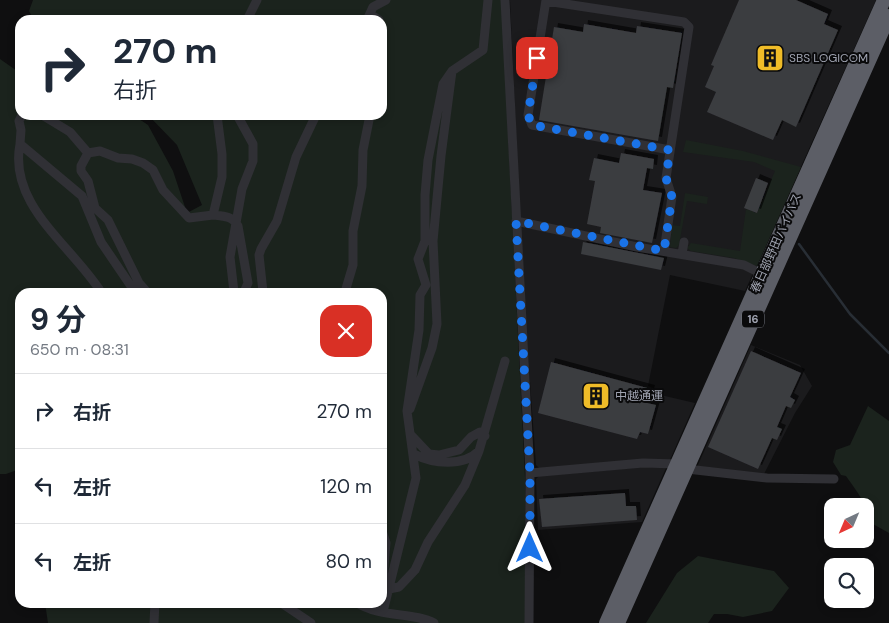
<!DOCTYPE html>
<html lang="ja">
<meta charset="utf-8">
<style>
body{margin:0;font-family:"DM Sans","Noto Sans JP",sans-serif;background:#f6f6f7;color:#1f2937;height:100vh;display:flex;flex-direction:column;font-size:19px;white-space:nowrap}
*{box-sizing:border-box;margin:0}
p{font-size:16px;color:#747a83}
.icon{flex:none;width:28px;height:28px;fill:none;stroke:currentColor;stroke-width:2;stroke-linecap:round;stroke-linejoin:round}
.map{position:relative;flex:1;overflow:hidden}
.side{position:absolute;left:15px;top:288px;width:372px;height:320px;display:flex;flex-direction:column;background:#fff;border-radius:15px;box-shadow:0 2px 8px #0003}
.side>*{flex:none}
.guide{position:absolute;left:15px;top:15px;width:372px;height:105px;border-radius:15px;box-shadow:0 2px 8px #0003;background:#fff;color:#1f2937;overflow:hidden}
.needle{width:32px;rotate:224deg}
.controls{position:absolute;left:824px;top:498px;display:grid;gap:10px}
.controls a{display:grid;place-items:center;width:50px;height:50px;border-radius:10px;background:#fff;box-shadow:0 2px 8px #0003;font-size:25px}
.pin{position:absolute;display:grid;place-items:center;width:42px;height:42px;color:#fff;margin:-21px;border-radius:10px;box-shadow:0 2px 8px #0006}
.me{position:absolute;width:55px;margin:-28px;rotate:0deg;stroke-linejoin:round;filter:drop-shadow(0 0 4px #0008)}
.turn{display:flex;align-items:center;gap:18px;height:105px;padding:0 15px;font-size:22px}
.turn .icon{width:65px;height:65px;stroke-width:2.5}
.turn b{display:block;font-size:35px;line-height:42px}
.round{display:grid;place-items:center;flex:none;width:52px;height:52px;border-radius:15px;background:#f6f6f7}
.head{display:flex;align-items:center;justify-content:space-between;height:85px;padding:0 15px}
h1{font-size:30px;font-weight:700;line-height:38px}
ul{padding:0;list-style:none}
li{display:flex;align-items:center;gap:15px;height:75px;padding:0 15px;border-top:1px solid #e0e1e3}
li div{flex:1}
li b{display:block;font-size:19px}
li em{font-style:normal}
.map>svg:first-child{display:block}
.built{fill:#1b1b1d}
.green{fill:#1b231d}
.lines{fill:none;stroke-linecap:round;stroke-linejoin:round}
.stream{stroke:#282e35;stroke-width:2.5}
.building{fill:#3b3c40;filter:url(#shadow)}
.minor{stroke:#303035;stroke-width:9}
.highway{stroke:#5c5e66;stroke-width:14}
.route{stroke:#1a73e8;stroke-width:9;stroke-dasharray:0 16.2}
.labels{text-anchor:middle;stroke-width:4;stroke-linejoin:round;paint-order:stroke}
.shield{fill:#0a0a0b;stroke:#73767f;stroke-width:1}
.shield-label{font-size:11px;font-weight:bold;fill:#a0a4b1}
.poi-label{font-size:12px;fill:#a0a4b1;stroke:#0a0a0b;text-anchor:start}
.street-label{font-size:12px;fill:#a0a4b1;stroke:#0a0a0b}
</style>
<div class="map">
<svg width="889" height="623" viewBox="0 0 889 623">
<defs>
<filter id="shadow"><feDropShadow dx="4" dy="-4" stdDeviation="0" flood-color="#0009"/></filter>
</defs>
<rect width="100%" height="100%" fill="#0f0f10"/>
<!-- built -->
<path class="built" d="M510,0H876L745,291L670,275L648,386L653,388L652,393L695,403L669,462L624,461L540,469L536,465L523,285Z
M751,345L800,365L812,386L795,413L764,474L697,467Z
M644,467L666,468L642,522L538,530L536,479L539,476Z"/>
<!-- green -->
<path class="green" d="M33,0H507L508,133L525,477L526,623H48L45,603L382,602V292H20V469L6,474H0V59L20,73V115H133L148,125L173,171L187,213L202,205L177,145L148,115H382V20H34L29,11Z
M686,140L743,151L801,167L757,266L734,258L691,251L687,248L691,243L740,251L746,209L757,213L775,171L754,162L683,152Z
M685,193L708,197L707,204L687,201L679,245L676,248L670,247L672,225L680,226Z
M868,406L889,421V533L871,523C870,508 855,489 846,476L841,475L833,462L836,450L850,445Z
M698,556L774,571L789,588L772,611L743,617L727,614H714L708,623H646L677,573Z"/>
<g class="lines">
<!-- stream -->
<path class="stream" d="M799,244L850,314L889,353"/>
</g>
<!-- building -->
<path class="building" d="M739,0H796L828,14L824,24L838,30L796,127L782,120L773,140L707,112L716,92L705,87L714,66L711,65Z
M584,24L636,33L637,26L682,33L673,88L667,87L658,141L539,120L554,27L583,32Z
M621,153L654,159L653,169L647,168L643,190L662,193L652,243L600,233L601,227L587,224L595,181L589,180L594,158L619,163Z
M756,178L768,183L757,213L744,208Z
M583,242L664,258L661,270L581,254Z
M751,351L801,373L790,397L795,400L791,408L786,406L777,427L782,429L777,440L772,438L758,469L708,447Z
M551,362L651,389L647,403L656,405L648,434L640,432L637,439L538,413Z
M625,493L626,506H636L637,520L542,527L539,499Z"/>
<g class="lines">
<!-- minor -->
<path class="minor" d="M505,0L530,473L529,623
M546,0L528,115L532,125L670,150
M546,1L684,22L689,27L666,178L672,197L664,251
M370,14L379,20
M247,20L257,0
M367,20L373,7L386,0
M382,44V63
M22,115L19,121L21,130L20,144L82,196L101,242L135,292
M42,115L70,132L88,153L100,151L118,158L132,159L143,163L153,170L163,190L189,218L213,215L222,177V154L217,115
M20,144C8,205 72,246 101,292
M88,153L81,166V171L88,181L95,208L108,220L139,283L147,292
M213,215C223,216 233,216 238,226L248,283L244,292
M516,221L637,247L744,265L762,274
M682,254L684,242
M234,292L230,257L242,189L253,161V144L237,115
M263,292L259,255L261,249L277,221L296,157L316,115
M345,292L353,265V231L362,186L363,150L370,115
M410,409L432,348L437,324L433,241L441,156L452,71
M411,435L429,454L439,455L459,450L471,437L480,432L485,436
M414,454C433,464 463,467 479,451L505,361
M687,469L767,478L834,479
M530,473L643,463L677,464
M382,531L386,543L382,589
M389,589L399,587L415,570L428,542L465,485L479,451
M280,602L311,623
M356,602C379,618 414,612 434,623
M383,612L416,478L407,411L419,330L420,295L426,285L418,259L425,241V195L428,160L443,84L452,71L483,50L488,0
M154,623L155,602"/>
<!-- highway -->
<path class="highway" d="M606,623L884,0
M618,623L889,16"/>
</g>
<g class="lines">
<!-- route -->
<path class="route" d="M530,548V474L516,221L664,251L672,197L666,178L670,150L532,125L528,115L537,58"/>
</g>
<!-- icons -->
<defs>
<symbol id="building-square" viewBox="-11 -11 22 22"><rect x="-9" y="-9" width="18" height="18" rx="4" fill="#efbc28" stroke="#0a0a0b"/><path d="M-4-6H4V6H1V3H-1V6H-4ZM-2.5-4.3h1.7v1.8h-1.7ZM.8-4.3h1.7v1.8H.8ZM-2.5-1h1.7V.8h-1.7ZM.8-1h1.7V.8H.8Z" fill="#111"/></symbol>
</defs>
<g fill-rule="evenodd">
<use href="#building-square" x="754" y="42" width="32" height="32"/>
<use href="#building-square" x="580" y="380" width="32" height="32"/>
</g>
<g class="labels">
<!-- shield labels -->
<rect class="shield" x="742" y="310.5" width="22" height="17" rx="4"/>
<g class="shield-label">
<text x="753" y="323">16</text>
</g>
<!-- poi labels -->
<g class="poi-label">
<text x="789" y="62">SBS LOGICOM</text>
<text x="615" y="400">中越通運</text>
</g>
<!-- street labels -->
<g class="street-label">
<text transform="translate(776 243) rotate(-66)" y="4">春日部野田バイパス</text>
</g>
</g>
</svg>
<div class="controls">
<a><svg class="needle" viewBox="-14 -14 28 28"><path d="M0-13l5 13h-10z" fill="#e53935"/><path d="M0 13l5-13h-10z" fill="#747a83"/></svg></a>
<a><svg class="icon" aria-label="search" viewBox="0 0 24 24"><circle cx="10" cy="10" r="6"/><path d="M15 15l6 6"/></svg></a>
</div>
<div class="pin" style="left:537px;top:58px;background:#d93025"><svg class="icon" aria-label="arrive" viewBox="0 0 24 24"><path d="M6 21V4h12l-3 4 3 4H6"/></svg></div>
<svg class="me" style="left:530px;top:548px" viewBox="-20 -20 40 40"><path d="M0-17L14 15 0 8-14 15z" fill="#1a73e8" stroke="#fff" stroke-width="4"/></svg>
<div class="guide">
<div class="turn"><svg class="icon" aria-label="right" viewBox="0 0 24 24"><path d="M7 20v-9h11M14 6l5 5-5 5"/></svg><div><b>270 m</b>右折</div></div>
</div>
<section class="side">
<div class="head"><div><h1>9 分</h1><p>650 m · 08:31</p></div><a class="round" style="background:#d93025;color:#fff"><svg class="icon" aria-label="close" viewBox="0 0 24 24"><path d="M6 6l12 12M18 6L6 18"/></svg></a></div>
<ul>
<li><svg class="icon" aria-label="right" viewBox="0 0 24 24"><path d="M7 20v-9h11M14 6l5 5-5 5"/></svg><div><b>右折</b></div><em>270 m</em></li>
<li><svg class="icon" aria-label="left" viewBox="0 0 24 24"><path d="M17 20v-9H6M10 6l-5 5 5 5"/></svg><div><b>左折</b></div><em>120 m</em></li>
<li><svg class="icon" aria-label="left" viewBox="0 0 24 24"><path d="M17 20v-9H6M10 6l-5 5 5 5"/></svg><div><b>左折</b></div><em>80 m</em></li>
</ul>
</section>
</div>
